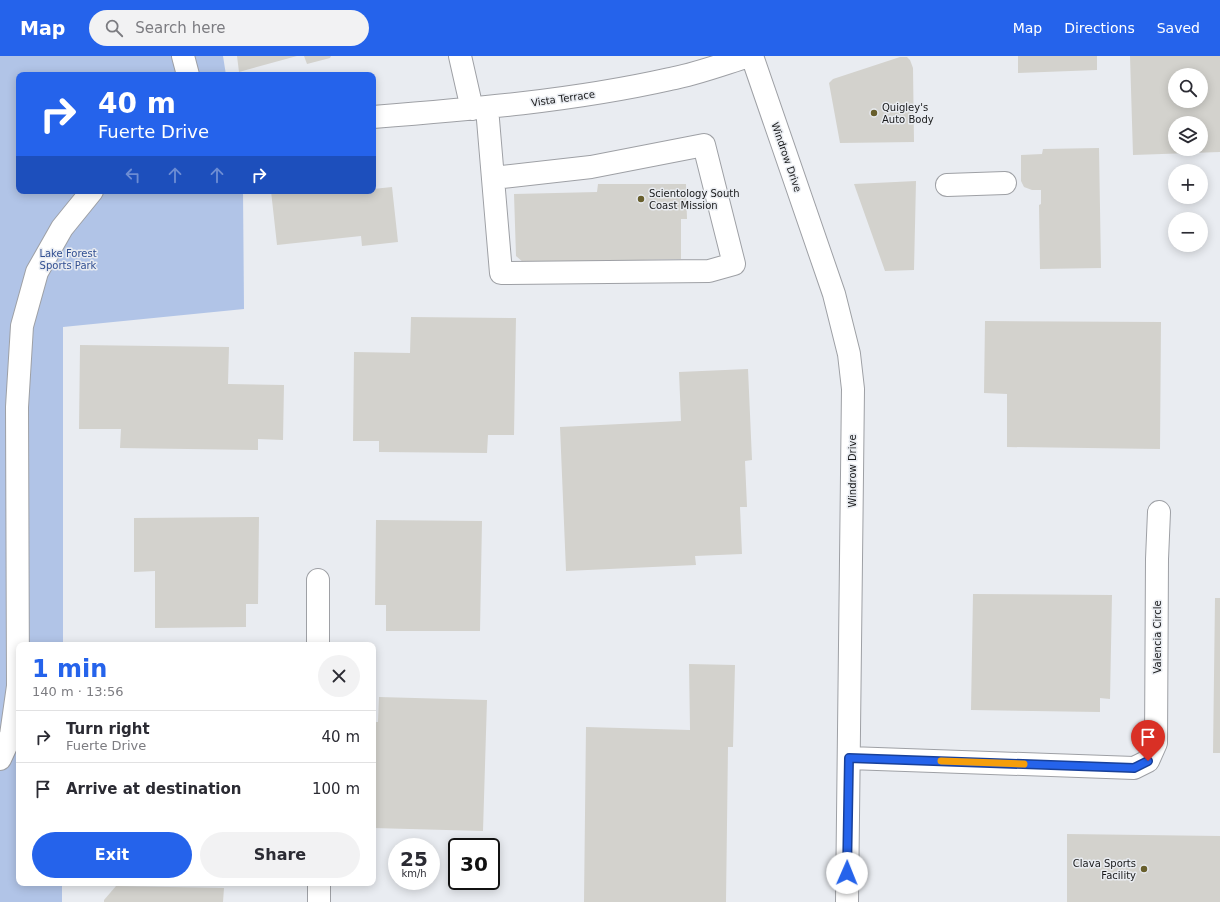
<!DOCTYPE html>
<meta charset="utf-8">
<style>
body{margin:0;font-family:"DejaVu Sans",sans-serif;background:#f2f2f3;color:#2b2b33;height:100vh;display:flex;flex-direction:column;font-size:15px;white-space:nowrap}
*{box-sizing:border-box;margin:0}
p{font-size:13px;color:#7c7c81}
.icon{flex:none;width:22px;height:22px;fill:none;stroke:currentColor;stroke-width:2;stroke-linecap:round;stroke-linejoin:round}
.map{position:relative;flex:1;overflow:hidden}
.sheet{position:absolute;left:16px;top:586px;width:360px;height:244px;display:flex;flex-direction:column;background:#fff;border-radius:8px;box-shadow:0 2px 10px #0003}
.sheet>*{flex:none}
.guide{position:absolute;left:16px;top:16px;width:360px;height:122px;border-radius:8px;box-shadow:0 2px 10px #0003;background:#2563eb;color:#fff;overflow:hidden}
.fabs{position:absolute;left:1168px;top:12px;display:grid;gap:8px}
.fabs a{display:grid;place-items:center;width:40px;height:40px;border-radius:50%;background:#fff;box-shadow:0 2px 10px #0003;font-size:20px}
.speed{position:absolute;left:388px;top:782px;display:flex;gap:8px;font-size:20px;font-weight:700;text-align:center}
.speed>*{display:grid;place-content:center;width:52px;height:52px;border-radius:50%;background:#fff;box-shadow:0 2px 10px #0003;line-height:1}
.speed small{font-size:10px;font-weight:400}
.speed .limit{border:2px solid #111;border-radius:6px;background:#fff;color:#111}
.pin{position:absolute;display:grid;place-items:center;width:34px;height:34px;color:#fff;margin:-41px -17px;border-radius:50% 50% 50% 0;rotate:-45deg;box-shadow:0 0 4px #0007}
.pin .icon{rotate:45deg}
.me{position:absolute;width:44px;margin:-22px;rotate:1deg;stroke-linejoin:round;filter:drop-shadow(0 0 3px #0008)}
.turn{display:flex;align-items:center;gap:14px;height:84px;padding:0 16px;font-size:18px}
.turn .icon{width:52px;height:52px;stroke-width:2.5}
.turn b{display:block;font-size:28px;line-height:34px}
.lanes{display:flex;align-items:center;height:38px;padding:0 16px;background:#0003;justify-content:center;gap:20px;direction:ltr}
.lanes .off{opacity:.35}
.round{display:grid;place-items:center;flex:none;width:42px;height:42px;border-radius:21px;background:#f2f2f3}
.head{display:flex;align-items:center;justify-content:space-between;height:68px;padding:0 16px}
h1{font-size:24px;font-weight:700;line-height:30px;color:#2563eb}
.button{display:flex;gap:8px;margin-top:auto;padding:8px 16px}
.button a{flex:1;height:46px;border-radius:24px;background:#2563eb;color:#fff;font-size:16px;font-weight:700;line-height:46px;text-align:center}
.button a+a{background:#f2f2f3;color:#2b2b33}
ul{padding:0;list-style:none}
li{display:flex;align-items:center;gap:12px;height:52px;padding:0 16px;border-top:1px solid #e1e1e2}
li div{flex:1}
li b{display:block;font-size:15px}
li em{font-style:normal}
header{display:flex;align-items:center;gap:24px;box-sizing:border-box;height:56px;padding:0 20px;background:#2563eb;color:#fff}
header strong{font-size:19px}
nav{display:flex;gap:22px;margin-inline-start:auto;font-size:14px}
.search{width:280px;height:36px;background:#f2f2f3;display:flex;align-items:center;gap:10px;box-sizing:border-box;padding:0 14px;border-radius:22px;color:#7c7c81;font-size:15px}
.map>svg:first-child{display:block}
.green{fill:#b1c4e7}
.building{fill:#d3d2cd;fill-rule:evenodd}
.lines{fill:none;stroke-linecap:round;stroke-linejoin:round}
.minor-casing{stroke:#9ea0a5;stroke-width:24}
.minor{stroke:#fff;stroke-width:22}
.route-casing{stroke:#184099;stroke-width:10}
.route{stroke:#2563eb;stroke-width:7}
.slow{stroke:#f59e0b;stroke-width:7}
.poi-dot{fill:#685f2c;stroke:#e9ecf1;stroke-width:1.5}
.labels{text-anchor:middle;stroke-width:3;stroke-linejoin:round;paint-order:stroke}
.street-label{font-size:10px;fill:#18191a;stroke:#e9ecf1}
.poi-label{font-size:10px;fill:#18191a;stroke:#e9ecf1;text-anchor:start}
.park-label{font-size:10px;fill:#304e91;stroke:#e9ecf1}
</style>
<header>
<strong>Map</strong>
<div class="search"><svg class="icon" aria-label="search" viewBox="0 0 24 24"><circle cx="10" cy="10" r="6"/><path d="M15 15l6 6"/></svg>Search here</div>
<nav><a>Map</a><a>Directions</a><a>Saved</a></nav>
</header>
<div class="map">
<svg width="1220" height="846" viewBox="0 0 1220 846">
<rect width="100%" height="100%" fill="#e9ecf1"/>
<!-- green -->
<path class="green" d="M0,0H223L226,19H19V135H243L244,253L63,271V589H19V827H62V846H0Z"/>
<!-- building -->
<path class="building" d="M237,0H297L239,16Z
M304,0H331L330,2L307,8Z
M1018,0H1097V14L1018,17Z
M1130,0H1220V96L1133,99ZM1175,19H1201V45H1175ZM1175,67H1201V93H1175Z
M900,1H907L910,4L913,12L914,86L840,87L829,27L833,23Z
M1099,92L1101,212L1040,213L1039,149L1041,148V134H1032L1024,131L1021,125V99L1042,98L1043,93Z
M916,125L914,214L885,215L854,128Z
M598,128H686L687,163H681V203L524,207L516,200L514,138L597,136Z
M392,131L398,186L362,190L361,180L277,189L271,135H373V133Z
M411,261L516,262L514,379H488L487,397L379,396V385H353L354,296L410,297Z
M985,265L1161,266L1160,393L1007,391V338L984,337Z
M80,289L229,291L228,328L284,329L283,384L258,383V394L120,392L121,373H79Z
M748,313L752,404L745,405L747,451H740L742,498L695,500L696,509L566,515L560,371L681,365L679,316Z
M259,461L258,548H246V571L155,572V515L134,516V462Z
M376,464L482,465L480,575H386V549H375Z
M973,538L1112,539L1110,643L1100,642V656L971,654Z
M1215,542H1220V697H1213Z
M689,608L735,609L733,691H728L726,846H584L586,671L690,674Z
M379,641L487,644L483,775L373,772V666H378Z
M1067,778L1220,780V846H1067Z
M116,830L224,832L223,846H104V844Z"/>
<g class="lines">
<defs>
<path id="minor" d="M183,0L188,19
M460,0L472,53
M752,0L834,238L849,298L853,333L847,846
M487,52L501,217L709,215L734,208L704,89L591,111L493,122
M373,61C473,53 572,45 670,23C697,18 723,8 749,0
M947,129L1005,127
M318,524V589
M849,702L1134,712L1148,705L1156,687L1157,503L1159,456
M0,703L11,679L18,630L17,351L22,270L37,216L62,172L92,135
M319,827V846"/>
</defs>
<!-- minor casing -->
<use href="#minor" class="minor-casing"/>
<!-- minor -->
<use href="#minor" class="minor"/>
</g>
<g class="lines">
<defs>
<path id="route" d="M847,817L849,702L1134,712L1148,705"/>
</defs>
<!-- route casing -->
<use href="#route" class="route-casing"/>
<!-- route -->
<use href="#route" class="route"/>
<!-- slow -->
<path class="slow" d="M941,705L1024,708"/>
</g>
<!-- markers -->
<g class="poi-dot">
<circle cx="874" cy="57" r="4"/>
<circle cx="641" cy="143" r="4"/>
<circle cx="1144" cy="813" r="4"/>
</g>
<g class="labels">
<!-- street labels -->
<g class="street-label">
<text transform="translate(563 42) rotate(-8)" y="4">Vista Terrace</text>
<text transform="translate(787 101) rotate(71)" y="4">Windrow Drive</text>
<text transform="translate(852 415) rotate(-90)" y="4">Windrow Drive</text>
<text transform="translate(1157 581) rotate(-90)" y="4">Valencia Circle</text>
</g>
<!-- poi labels -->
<g class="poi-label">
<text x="882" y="55">Quigley's<tspan x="882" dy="12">Auto Body</tspan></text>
<text x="649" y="141">Scientology South<tspan x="649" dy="12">Coast Mission</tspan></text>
<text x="1136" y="811" text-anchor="end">Clava Sports<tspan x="1136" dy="12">Facility</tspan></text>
</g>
<!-- park labels -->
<g class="park-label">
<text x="68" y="201">Lake Forest<tspan x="68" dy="12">Sports Park</tspan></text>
</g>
</g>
</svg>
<div class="fabs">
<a><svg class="icon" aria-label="search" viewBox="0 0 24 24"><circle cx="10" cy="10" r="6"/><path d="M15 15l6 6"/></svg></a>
<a><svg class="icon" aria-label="layers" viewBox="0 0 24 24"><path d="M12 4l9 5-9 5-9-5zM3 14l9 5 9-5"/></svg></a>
<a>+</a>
<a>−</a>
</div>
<div class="speed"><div>25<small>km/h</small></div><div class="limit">30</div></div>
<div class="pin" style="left:1148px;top:705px;background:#d93025"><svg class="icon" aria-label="arrive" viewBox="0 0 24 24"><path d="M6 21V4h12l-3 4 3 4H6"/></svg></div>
<svg class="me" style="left:847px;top:817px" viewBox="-20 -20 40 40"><circle r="19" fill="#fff"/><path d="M0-13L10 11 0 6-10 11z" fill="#2563eb"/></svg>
<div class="guide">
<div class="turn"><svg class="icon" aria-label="right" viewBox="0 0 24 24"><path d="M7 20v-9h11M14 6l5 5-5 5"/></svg><div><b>40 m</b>Fuerte Drive</div></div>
<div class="lanes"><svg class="icon off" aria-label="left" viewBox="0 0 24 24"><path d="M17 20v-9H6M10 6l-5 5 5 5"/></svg><svg class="icon off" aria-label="ahead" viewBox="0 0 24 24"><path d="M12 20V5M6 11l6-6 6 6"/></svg><svg class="icon off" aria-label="ahead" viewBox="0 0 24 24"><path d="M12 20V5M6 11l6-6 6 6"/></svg><svg class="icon" aria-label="right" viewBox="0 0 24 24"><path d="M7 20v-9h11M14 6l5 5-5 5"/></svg></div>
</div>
<section class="sheet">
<div class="head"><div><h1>1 min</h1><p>140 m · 13:56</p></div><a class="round"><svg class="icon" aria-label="close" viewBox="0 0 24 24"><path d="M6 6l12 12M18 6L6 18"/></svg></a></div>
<ul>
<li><svg class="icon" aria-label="right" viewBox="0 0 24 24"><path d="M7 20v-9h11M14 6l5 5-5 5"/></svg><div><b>Turn right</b><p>Fuerte Drive</p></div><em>40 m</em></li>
<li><svg class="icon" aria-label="arrive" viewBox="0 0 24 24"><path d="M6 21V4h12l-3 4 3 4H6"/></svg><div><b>Arrive at destination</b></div><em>100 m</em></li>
</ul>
<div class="button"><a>Exit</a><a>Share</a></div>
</section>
</div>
